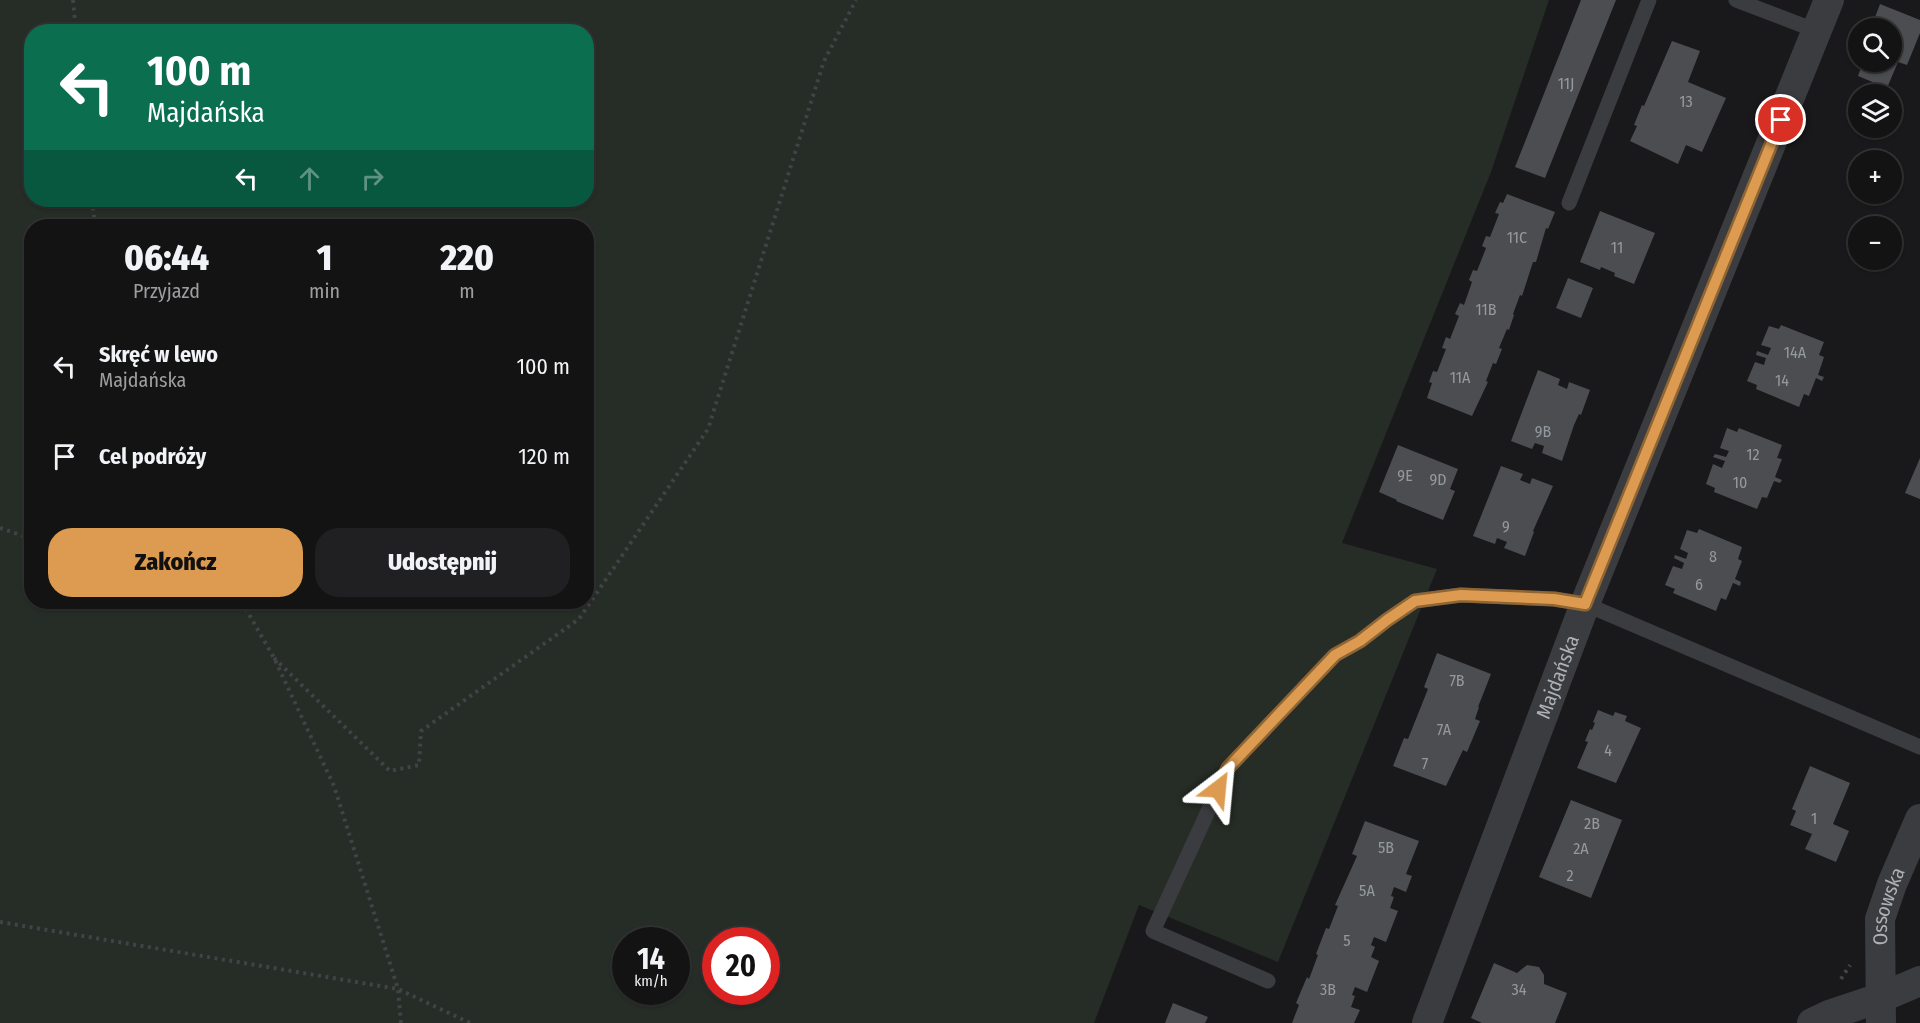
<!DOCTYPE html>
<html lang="pl">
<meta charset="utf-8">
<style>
body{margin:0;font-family:"Fira Sans Condensed",sans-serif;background:#202022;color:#f1f3f6;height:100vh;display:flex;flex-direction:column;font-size:22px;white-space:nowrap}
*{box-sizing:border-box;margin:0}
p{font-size:20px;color:#9d9ea0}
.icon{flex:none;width:33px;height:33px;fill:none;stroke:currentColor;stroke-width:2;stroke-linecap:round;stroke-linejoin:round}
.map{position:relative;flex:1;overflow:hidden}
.side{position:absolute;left:24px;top:219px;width:570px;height:390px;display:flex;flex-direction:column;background:#131314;border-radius:24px;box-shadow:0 2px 4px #0004,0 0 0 2px #323234}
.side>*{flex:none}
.guide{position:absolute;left:24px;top:24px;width:570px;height:183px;border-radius:24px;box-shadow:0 2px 4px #0004,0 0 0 2px #323234;background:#0b6e4f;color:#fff;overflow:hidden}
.fabs{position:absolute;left:1848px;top:18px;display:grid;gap:12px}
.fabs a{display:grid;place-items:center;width:54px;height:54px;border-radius:50%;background:#131314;box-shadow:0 2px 4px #0004,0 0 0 2px #323234;font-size:30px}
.speed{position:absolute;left:612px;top:927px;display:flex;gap:12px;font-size:30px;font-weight:700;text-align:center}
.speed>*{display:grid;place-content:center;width:78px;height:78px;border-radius:50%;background:#131314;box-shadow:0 2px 4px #0004,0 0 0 2px #323234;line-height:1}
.speed small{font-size:15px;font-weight:400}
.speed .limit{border:9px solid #d22;background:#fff;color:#111}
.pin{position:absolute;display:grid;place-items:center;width:51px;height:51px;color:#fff;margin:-26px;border:3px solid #fff;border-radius:50%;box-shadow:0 2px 6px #0007}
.me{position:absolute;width:66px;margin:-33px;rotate:29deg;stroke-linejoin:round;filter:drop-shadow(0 0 4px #0008)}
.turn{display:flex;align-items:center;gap:21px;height:126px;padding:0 24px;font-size:27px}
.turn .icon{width:78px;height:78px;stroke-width:2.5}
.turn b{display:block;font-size:42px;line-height:51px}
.lanes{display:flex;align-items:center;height:57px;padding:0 24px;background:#0003;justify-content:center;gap:30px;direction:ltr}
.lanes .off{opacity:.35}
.eta{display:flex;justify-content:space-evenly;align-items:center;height:102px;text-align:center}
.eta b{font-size:36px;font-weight:800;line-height:42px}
.primary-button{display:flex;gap:12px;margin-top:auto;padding:12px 24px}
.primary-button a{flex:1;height:69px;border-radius:24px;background:#dc9b50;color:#111;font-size:24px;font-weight:800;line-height:69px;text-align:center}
.primary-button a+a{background:#202022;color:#f1f3f6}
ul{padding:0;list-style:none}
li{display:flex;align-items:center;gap:18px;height:90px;padding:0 24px}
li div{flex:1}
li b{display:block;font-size:22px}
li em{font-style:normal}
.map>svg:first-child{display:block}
.green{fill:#262c26;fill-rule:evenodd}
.building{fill:#4b4d50}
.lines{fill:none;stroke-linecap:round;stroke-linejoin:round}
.path{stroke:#414346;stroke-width:4;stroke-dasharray:3 4.5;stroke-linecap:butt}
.service{stroke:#3b3c3f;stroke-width:15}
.minor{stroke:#3b3c3f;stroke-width:30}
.route-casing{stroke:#8f6534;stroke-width:15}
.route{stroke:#dc9b50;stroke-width:10}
.labels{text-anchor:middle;stroke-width:5;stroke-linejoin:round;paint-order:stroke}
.number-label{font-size:16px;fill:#94999f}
.street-label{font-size:20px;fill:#adb2b9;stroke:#141416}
</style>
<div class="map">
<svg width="1920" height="1023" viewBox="0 0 1920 1023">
<rect width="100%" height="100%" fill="#19191b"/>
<!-- green -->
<path class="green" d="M0,0H1549L1491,172L1342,543L1437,569L1278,962L1139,905L1094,1023H0ZM32,32H586V200H32ZM32,226H586V602H32ZM626,940H676V992H626ZM716,940H766V992H716Z"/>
<!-- building -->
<path class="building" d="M1581,0H1616L1545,178L1515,167Z
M1880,4L1920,20V33L1907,65L1898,62L1887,88L1858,76L1863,62H1892V28H1871Z
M1672,41L1700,51L1688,82L1726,98L1702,152L1686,145L1678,164L1630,141L1637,126L1634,125L1642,105L1644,106Z
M1507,194L1555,212L1548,229L1546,228L1536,262H1533L1522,296L1520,295L1513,314L1514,315L1509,330L1507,329L1499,348L1502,349L1496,364L1493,363L1486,381L1488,382L1472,416L1427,398L1432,383L1429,382L1433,371L1437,372L1446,349L1442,348L1446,337L1450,339L1459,316L1455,314L1460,303L1464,305L1472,282L1469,280L1473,270L1477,271L1486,248L1482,246L1486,236L1490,237L1499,214L1495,213L1500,202L1503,203Z
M1600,211L1655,233L1634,284L1614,276L1615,273L1601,267L1600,270L1580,262Z
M1568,278L1593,288L1581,318L1556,308Z
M1781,325L1824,342L1819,355L1824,357L1818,375L1824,377L1822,381L1816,378L1809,396L1804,394L1799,407L1756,389L1757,385L1747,381L1755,362L1764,365L1766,358L1756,355L1757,351L1768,355L1771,348L1761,345L1769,326L1779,329Z
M1538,370L1560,379L1558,385L1567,389L1569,382L1590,390L1581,415L1579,414L1574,425L1562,461L1542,453L1544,446L1535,443L1532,449L1511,441Z
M1727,428L1737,432L1739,428L1782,445L1777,458L1782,459L1775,477L1782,480L1780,483L1774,481L1767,498L1762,497L1757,509L1714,492L1715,488L1706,484L1713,464L1722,468L1725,461L1713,457L1715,454L1726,457L1729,451L1720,448Z
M1398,445L1458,469L1450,489L1455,491L1443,520L1396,501L1397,500L1379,492Z
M1920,458V499L1905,493Z
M1501,466L1523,474L1520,480L1530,484L1532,478L1553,486L1533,531L1534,532L1525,556L1504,548L1507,542L1497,538L1495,544L1473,536Z
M1699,529L1742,547L1738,559L1742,561L1735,579L1741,582L1740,586L1733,583L1726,600L1721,598L1716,611L1673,593L1675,589L1665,585L1673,566L1682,569L1684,563L1674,558L1675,555L1686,559L1688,553L1680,549L1687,530L1697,533Z
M1437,653L1491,674L1478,707H1479L1475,719L1480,721L1467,752L1463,750L1446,786L1393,766L1404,738L1408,739L1428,689L1424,687Z
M1598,710L1613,716L1615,712L1627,716L1625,721L1641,728L1616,783L1577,768L1588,742L1585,741L1590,729L1592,730L1595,723L1593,722Z
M1810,766L1850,783L1833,824L1849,831L1836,862L1805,849L1812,834L1790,825L1796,811L1792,809Z
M1571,800L1622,820L1591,898L1539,877Z
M1365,821L1419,841L1406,874L1412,876L1406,892L1394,887L1391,896L1394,897L1390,908L1398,911L1386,942L1374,937L1371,945L1375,947L1371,957L1379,961L1367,992L1355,987L1352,995L1355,996L1351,1007L1360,1010L1354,1023H1292L1299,1005L1296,1003L1307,977L1309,979L1318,955L1316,954L1326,928L1329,929L1338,906L1335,905L1357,856L1352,854Z
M1494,963L1517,973L1527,965L1539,967L1544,975V984L1567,993L1555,1023H1482L1471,1018Z
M1173,1003L1208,1017L1205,1023H1165Z"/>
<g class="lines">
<!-- path -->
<path class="path" d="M73,0L76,32
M92,200L95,226
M0,528L32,539
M242,602L274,658L334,786L398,989L401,1023
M274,658L390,771L419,765L421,731L579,619L708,429L824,61L856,0
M0,922L398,989L470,1023
M1841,979L1850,965"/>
<!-- service -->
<path class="service" d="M1736,0L1817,31
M1569,203L1649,0
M1268,981L1153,931L1228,768L1335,655L1360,641L1387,620L1415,601L1461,595L1554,599L1585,604L1920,747"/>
<!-- minor -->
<g class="minor">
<path id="s1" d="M1427,1023L1585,604L1829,0"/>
<path d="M1812,1023L1829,1015L1880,998L1920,981"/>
<path id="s2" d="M1881,1023L1880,919L1892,884L1920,819"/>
</g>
</g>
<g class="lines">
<defs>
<path id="route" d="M1218,789L1228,768L1335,655L1360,641L1387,620L1415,601L1461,595L1554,599L1585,604L1781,120"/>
</defs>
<!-- route casing -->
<use href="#route" class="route-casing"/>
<!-- route -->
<use href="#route" class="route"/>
</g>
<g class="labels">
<!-- number labels -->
<g class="number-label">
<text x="1566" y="89">11J</text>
<text x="1686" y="107">13</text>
<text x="1517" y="243">11C</text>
<text x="1617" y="253">11</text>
<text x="1486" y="315">11B</text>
<text x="1795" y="358">14A</text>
<text x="1460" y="383">11A</text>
<text x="1782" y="386">14</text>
<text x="1543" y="437">9B</text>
<text x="1753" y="460">12</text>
<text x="1405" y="481">9E</text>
<text x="1438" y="485">9D</text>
<text x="1740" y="488">10</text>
<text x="1506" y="532">9</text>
<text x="1713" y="562">8</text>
<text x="1699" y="590">6</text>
<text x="1457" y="686">7B</text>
<text x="1444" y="735">7A</text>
<text x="1608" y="756">4</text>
<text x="1425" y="769">7</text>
<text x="1814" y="824">1</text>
<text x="1592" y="829">2B</text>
<text x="1386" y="853">5B</text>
<text x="1581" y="854">2A</text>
<text x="1570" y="881">2</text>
<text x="1367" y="896">5A</text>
<text x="1347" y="946">5</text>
<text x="1328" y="995">3B</text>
<text x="1519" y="995">34</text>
</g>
<!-- street labels -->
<g class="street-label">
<text dy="7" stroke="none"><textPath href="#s1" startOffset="370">Majdańska</textPath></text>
<text dy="7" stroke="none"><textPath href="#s2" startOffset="118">Ossowska</textPath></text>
</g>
</g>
</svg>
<div class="fabs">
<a><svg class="icon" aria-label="search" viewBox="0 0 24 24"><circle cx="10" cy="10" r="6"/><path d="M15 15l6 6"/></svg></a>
<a><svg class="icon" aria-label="layers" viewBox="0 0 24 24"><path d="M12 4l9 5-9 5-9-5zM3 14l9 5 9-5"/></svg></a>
<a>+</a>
<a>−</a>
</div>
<div class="speed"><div>14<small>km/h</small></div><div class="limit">20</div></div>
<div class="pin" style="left:1781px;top:120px;background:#d93025"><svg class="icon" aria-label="arrive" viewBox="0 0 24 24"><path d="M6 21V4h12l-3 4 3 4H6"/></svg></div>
<svg class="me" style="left:1218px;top:789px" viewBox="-20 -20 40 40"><path d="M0-17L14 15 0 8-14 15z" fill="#dc9b50" stroke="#fff" stroke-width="4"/></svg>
<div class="guide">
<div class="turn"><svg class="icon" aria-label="left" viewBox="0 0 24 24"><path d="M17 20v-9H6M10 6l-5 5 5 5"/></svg><div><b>100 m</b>Majdańska</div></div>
<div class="lanes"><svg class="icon" aria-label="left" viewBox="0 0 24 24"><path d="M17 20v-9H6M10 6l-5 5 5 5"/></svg><svg class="icon off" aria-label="ahead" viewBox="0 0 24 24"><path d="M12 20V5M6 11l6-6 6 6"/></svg><svg class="icon off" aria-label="right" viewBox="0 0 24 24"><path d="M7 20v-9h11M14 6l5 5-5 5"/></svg></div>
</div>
<section class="side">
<div class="eta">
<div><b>06:44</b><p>Przyjazd</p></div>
<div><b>1</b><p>min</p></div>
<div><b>220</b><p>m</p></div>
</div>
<ul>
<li><svg class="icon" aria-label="left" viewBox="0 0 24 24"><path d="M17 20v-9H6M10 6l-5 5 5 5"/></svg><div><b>Skręć w lewo</b><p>Majdańska</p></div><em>100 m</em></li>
<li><svg class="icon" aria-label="arrive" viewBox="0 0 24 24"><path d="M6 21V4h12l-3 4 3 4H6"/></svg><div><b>Cel podróży</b></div><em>120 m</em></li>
</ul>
<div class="primary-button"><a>Zakończ</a><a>Udostępnij</a></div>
</section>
</div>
